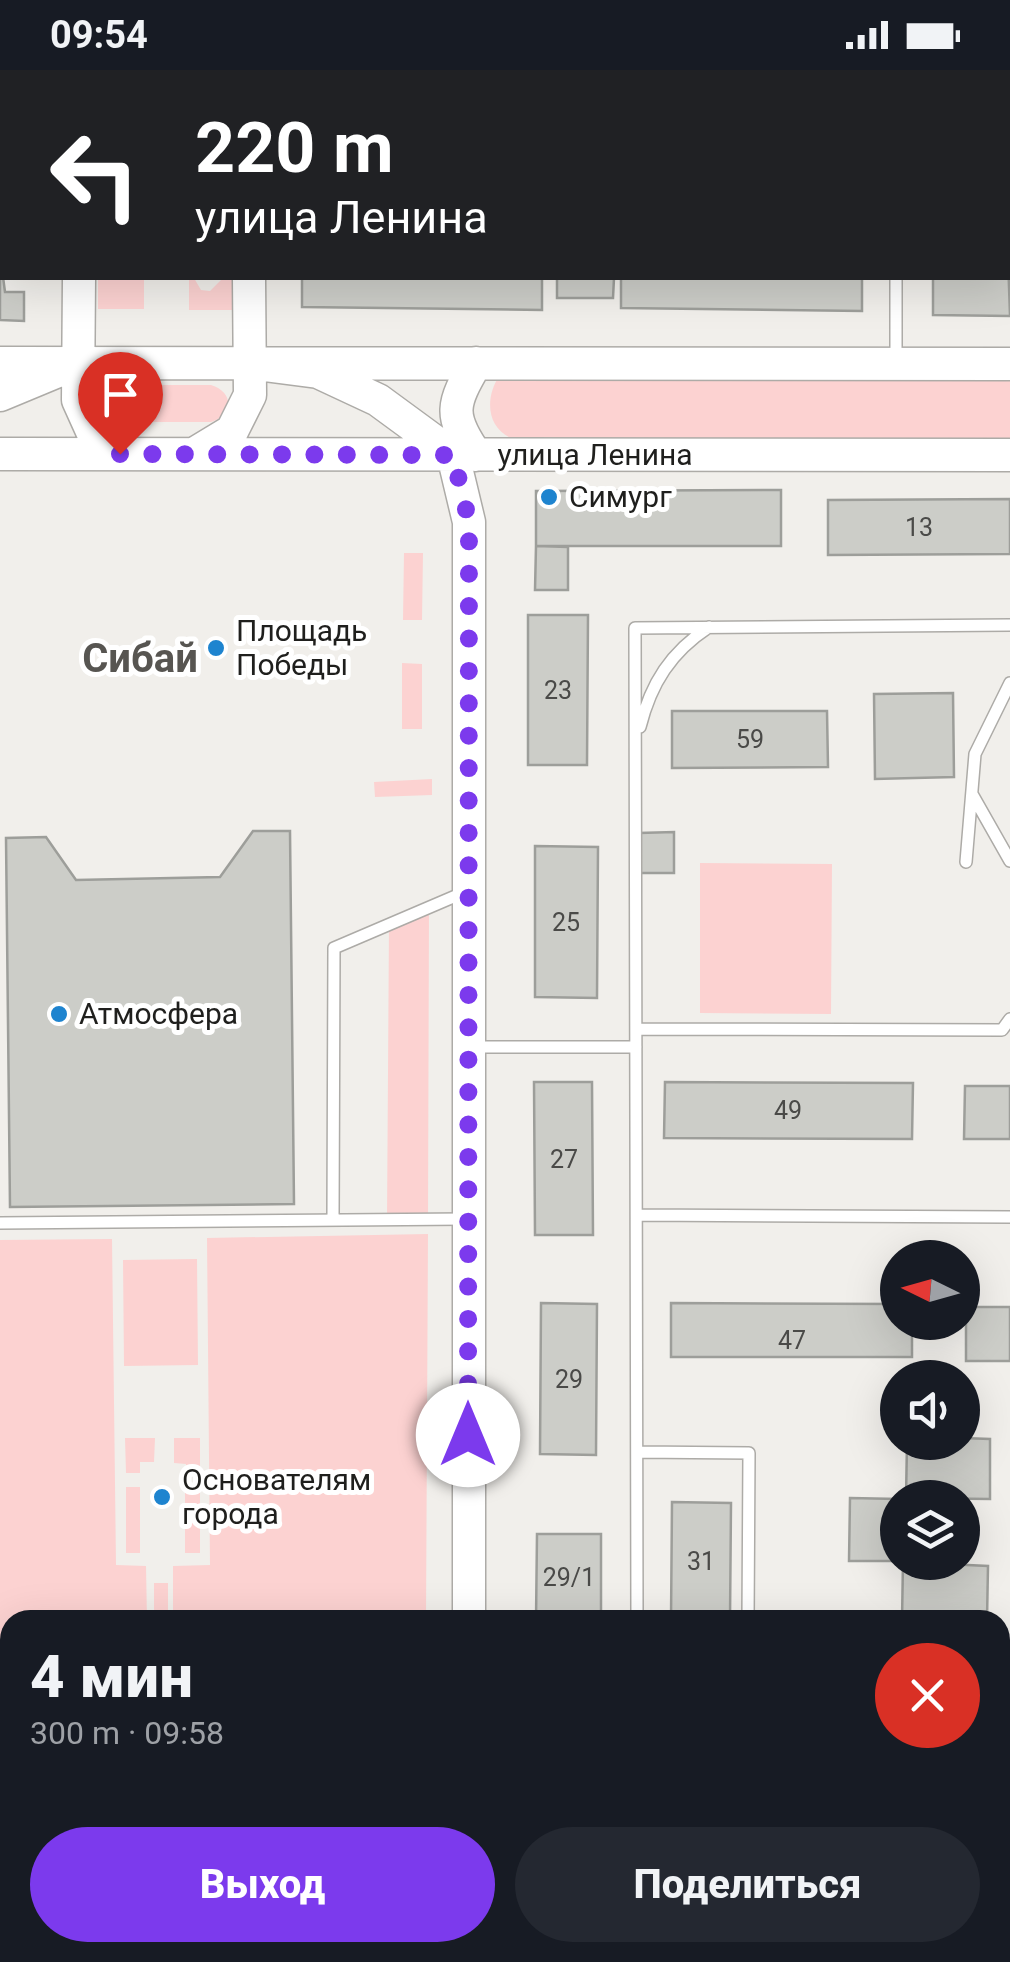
<!DOCTYPE html>
<html lang="ru">
<meta charset="utf-8">
<style>
body{margin:0;font-family:Roboto,sans-serif;background:#242831;color:#f1f3f6;height:100vh;display:flex;flex-direction:column;font-size:38px;white-space:nowrap}
*{box-sizing:border-box;margin:0}
p{font-size:32px;color:#9ea1a6}
.icon{flex:none;width:55px;height:55px;fill:none;stroke:currentColor;stroke-width:2;stroke-linecap:round;stroke-linejoin:round}
.map{position:relative;flex:1;overflow:hidden}
.sheet{position:absolute;left:0px;top:1540px;width:1010px;height:352px;display:flex;flex-direction:column;background:#171b24;border-radius:30px 30px 0 0;box-shadow:0 10px 40px #0002}
.sheet>*{flex:none}
.guide{position:absolute;left:0px;top:0px;width:1010px;height:210px;box-shadow:0 10px 40px #0002;background:#202124;color:#fff;overflow:hidden}
.needle{width:65px;rotate:275deg}
.controls{position:absolute;left:880px;top:1170px;display:grid;gap:20px}
.controls a{display:grid;place-items:center;width:100px;height:100px;border-radius:50%;background:#171b24;box-shadow:0 10px 40px #0002;font-size:50px}
.pin{position:absolute;display:grid;place-items:center;width:85px;height:85px;color:#fff;margin:-102px -42px;border-radius:50% 50% 50% 0;rotate:-45deg;box-shadow:0 0 10px #0007}
.pin .icon{rotate:45deg}
.me{position:absolute;width:110px;margin:-55px;rotate:0deg;stroke-linejoin:round;filter:drop-shadow(0 0 8px #0008)}
.turn{display:flex;align-items:center;gap:35px;height:210px;padding:0 30px;font-size:45px}
.turn .icon{width:130px;height:130px;stroke-width:2.5}
.turn b{display:block;font-size:70px;line-height:85px}
.round{display:grid;place-items:center;flex:none;width:105px;height:105px;border-radius:52px;background:#242831}
.summary{display:flex;align-items:center;justify-content:space-between;height:170px;padding:0 30px}
h1{font-size:60px;font-weight:800;line-height:75px}
.cta{display:flex;gap:20px;margin-top:auto;padding:20px 30px}
.cta a{flex:1;height:115px;border-radius:60px;background:#7c3aed;color:#fff;font-size:40px;font-weight:800;line-height:115px;text-align:center}
.cta a+a{background:#242831;color:#f1f3f6}
.status{display:flex;justify-content:space-between;align-items:center;height:70px;padding:0 50px;background:#171b24;direction:ltr}
.status svg{height:28px;fill:currentColor}
.map>svg:first-child{display:block}
.green{fill:#fcd2d1}
.building{fill:#cccdc8;stroke:#9d9e9a;stroke-width:2.5}
.lines{fill:none;stroke-linecap:round;stroke-linejoin:round}
.service-casing{stroke:#adaba7;stroke-width:14}
.secondary-casing{stroke:#adaba7;stroke-width:35}
.service{stroke:#fff;stroke-width:11}
.secondary{stroke:#fff;stroke-width:32}
.route{stroke:#7c3aed;stroke-width:18;stroke-dasharray:0 32.4}
.poi-dot{fill:#1e84cf;stroke:#fff;stroke-width:4}
.labels{text-anchor:middle;stroke-width:10;stroke-linejoin:round;paint-order:stroke}
.number-label{font-size:25px;fill:#4a4a48}
.street-label{font-size:30px;fill:#1f1f1d;stroke:#fff}
.poi-label{font-size:30px;fill:#1f1f1d;stroke:#fff;text-anchor:start}
.district-label{font-size:40px;font-weight:bold;fill:#575551;stroke:#fff}
</style>
<div class="status"><b>09:54</b><svg viewBox="0 0 49 12"><path d="M0 12V9h3v3zM5 12V6h3v6zM10 12V3h3v9zM15 12V0h3v12zM26 1h20v11H26zM47 4h2v5h-2z"/></svg></div>
<div class="map">
<svg width="1010" height="1892" viewBox="0 0 1010 1892">
<rect width="100%" height="100%" fill="#f1efeb"/>
<!-- green -->
<path class="green" d="M510,0H679V2H510Z
M98,208H144V239H98Z
M189,208H194L201,220L210,221L223,208H232V240H189Z
M1010,302V370L513,369C486,358 485,328 499,306Z
M111,315H211C234,322 234,345 211,352H112L96,339V327Z
M404,483H423L422,550H403Z
M402,593L422,594V659H402Z
M432,709V725L375,727L374,712Z
M700,793L832,794L831,944L700,943Z
M429,837L428,1150H387L389,855Z
M428,1164L426,1550H173V1496L210,1495L207,1168Z
M112,1169L116,1495L146,1496L147,1550H10V1882H424V1892H0V1170Z
M197,1189L198,1295L124,1296L123,1190Z
M125,1368H155L154,1392H140V1403H126Z
M174,1368H200V1405H186V1394L174,1393Z
M126,1417H140V1483H126Z
M185,1418H200V1483H185Z
M154,1513H168V1550H154Z"/>
<!-- building -->
<path class="building" d="M303,0H360V2H303Z
M811,0V2H728V1Z
M0,122H2V160H0Z
M0,184L5,222H24V251L0,250Z
M1008,187L1010,246L933,245V208H1008Z
M302,208H542V240L302,237Z
M557,208H614L613,228H557Z
M621,208H862V241L621,238Z
M781,420V476H536V421Z
M1010,429V484L828,485V430Z
M536,476L568,477V520H535Z
M528,545H588L587,695H528Z
M953,623L954,707L875,709L874,624Z
M672,641H827L828,697L672,698Z
M253,761H290L294,1134L10,1137L6,768L46,767L76,810L220,807Z
M674,762V803H639V763Z
M535,776L598,777L597,928L535,927Z
M534,1012H592L593,1165H535Z
M665,1012L913,1013L912,1069L664,1068Z
M965,1016H1010V1069H964Z
M541,1233L597,1234L596,1385L540,1384Z
M671,1233L898,1234V1252H912V1287H671Z
M966,1237H1010V1291H966Z
M962,1368L990,1369V1429L906,1428L907,1372H962Z
M850,1428L898,1429V1491H849Z
M672,1432L731,1433L730,1550H671Z
M537,1464H601V1550H536Z
M903,1492L988,1496L987,1550H902Z
M532,1882H591V1892H532Z"/>
<g class="lines">
<defs>
<path id="service" d="M380,2V0
M689,2V0
M1008,148H1010
M896,208V293
M640,657C651,613 671,582 709,557
M972,724L1010,791
M966,792L975,684L1010,613
M636,959L1002,960L1010,949
M473,977H636
M637,1145L1010,1147
M333,1150L334,878L465,822
M0,1153L465,1149
M637,1382L749,1383L748,1550
M637,1550L635,558L1010,555
M841,1882L862,1892
M636,1892V1882"/>
<path id="secondary" d="M79,2V0
M249,2V0
M79,208L78,330L92,361L120,384
M0,293L1010,294
M250,293L318,302L378,330L453,385L469,452V1550
M0,325L65,298
M0,384L1010,385
M194,384L232,361L250,325L249,208
M476,385C448,345 452,334 476,293
M469,1882V1892"/>
</defs>
<!-- service casing -->
<use href="#service" class="service-casing"/>
<!-- secondary casing -->
<use href="#secondary" class="secondary-casing"/>
<!-- service -->
<use href="#service" class="service"/>
<!-- secondary -->
<use href="#secondary" class="secondary"/>
</g>
<g class="lines">
<!-- route -->
<path class="route" d="M120,384L453,385L469,452L468,1365"/>
</g>
<!-- markers -->
<g class="poi-dot">
<circle cx="549" cy="427" r="10"/>
<circle cx="216" cy="578" r="10"/>
<circle cx="59" cy="944" r="10"/>
<circle cx="162" cy="1427" r="10"/>
</g>
<g class="labels">
<!-- number labels -->
<g class="number-label">
<text x="919" y="466">13</text>
<text x="558" y="629">23</text>
<text x="750" y="678">59</text>
<text x="566" y="861">25</text>
<text x="788" y="1049">49</text>
<text x="564" y="1098">27</text>
<text x="792" y="1279">47</text>
<text x="569" y="1318">29</text>
<text x="701" y="1500">31</text>
<text x="569" y="1516">29/1</text>
</g>
<!-- street labels -->
<g class="street-label">
<text x="595" y="395">улица Ленина</text>
</g>
<!-- poi labels -->
<g class="poi-label">
<text x="569" y="437">Симург</text>
<text x="236" y="571">Площадь<tspan x="236" dy="34">Победы</tspan></text>
<text x="79" y="954">Атмосфера</text>
<text x="182" y="1420">Основателям<tspan x="182" dy="34">города</tspan></text>
</g>
<!-- district labels -->
<g class="district-label">
<text x="140" y="602">Сибай</text>
</g>
</g>
</svg>
<div class="controls">
<a><svg class="needle" viewBox="-14 -14 28 28"><path d="M0-13l5 13h-10z" fill="#e53935"/><path d="M0 13l5-13h-10z" fill="#9ea1a6"/></svg></a>
<a><svg class="icon" aria-label="sound" viewBox="0 0 24 24"><path d="M4 9h4l5-4v14l-5-4H4zM17 9q2 3 0 6"/></svg></a>
<a><svg class="icon" aria-label="layers" viewBox="0 0 24 24"><path d="M12 4l9 5-9 5-9-5zM3 14l9 5 9-5"/></svg></a>
</div>
<div class="pin" style="left:120px;top:384px;background:#d93025"><svg class="icon" aria-label="arrive" viewBox="0 0 24 24"><path d="M6 21V4h12l-3 4 3 4H6"/></svg></div>
<svg class="me" style="left:468px;top:1365px" viewBox="-20 -20 40 40"><circle r="19" fill="#fff"/><path d="M0-13L10 11 0 6-10 11z" fill="#7c3aed"/></svg>
<div class="guide">
<div class="turn"><svg class="icon" aria-label="left" viewBox="0 0 24 24"><path d="M17 20v-9H6M10 6l-5 5 5 5"/></svg><div><b>220 m</b>улица Ленина</div></div>
</div>
<section class="sheet">
<div class="summary"><div><h1>4 мин</h1><p>300 m · 09:58</p></div><a class="round" style="background:#d93025;color:#fff"><svg class="icon" aria-label="close" viewBox="0 0 24 24"><path d="M6 6l12 12M18 6L6 18"/></svg></a></div>
<div class="cta"><a>Выход</a><a>Поделиться</a></div>
</section>
</div>
